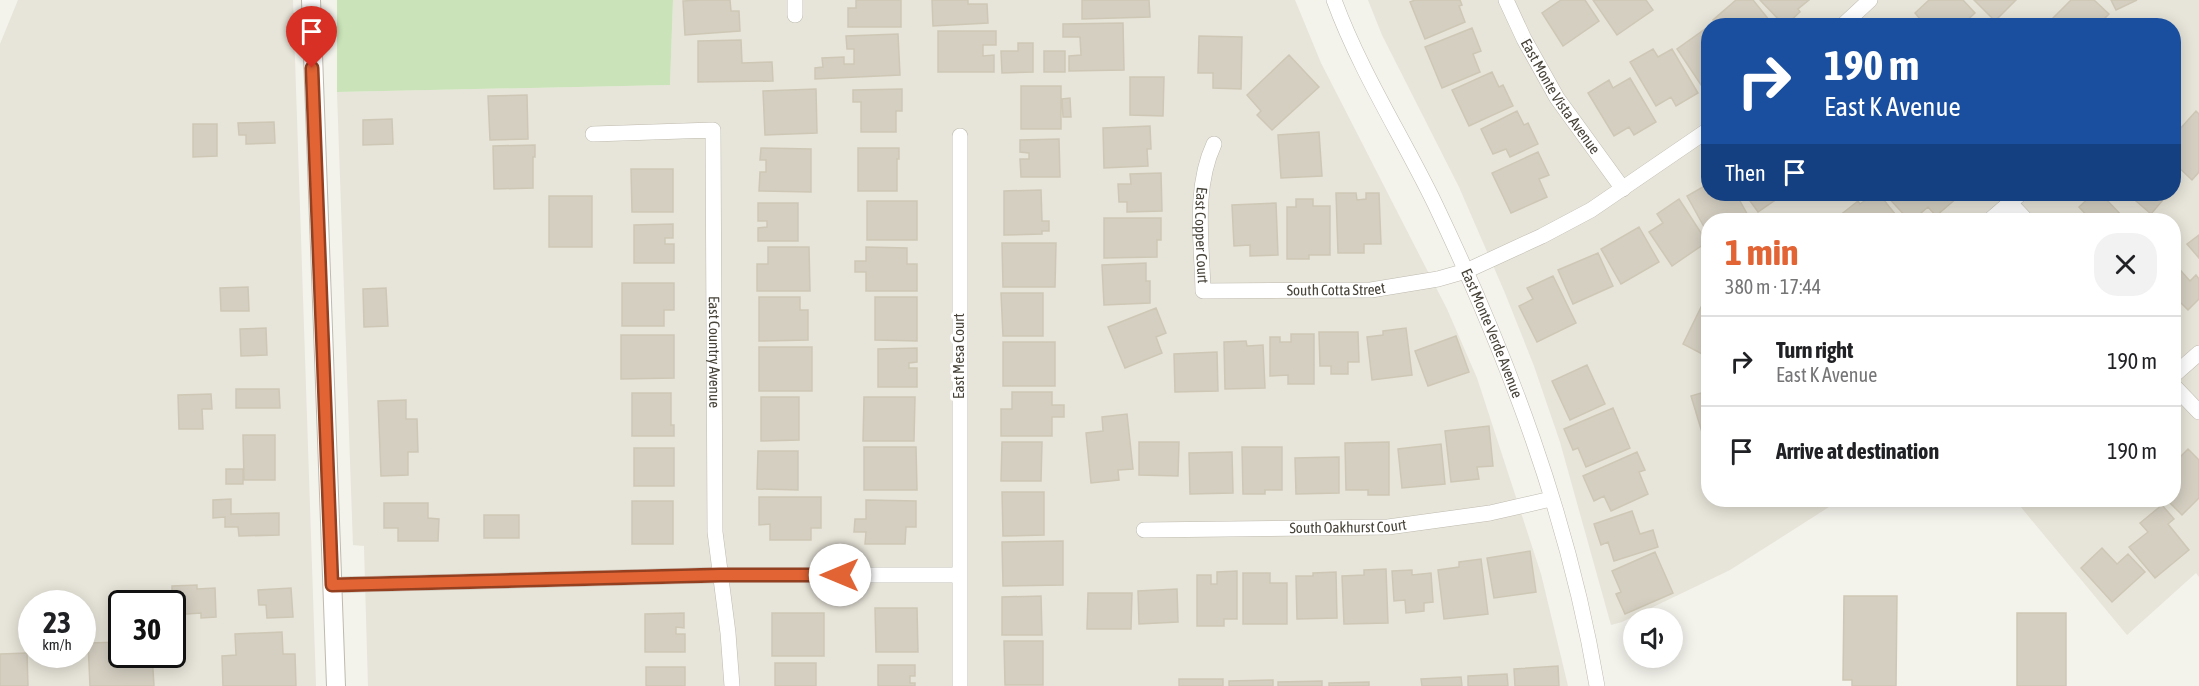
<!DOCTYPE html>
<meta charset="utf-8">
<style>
body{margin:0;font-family:"Asap Condensed",sans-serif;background:#f2f2f2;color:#202124;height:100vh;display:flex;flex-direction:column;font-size:22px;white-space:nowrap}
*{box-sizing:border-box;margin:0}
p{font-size:20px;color:#757577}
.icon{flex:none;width:33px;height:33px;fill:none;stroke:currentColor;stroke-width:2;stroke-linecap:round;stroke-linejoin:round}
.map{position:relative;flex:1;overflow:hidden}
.side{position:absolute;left:1701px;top:213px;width:480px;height:294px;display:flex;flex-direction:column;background:#fff;border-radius:24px;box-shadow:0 3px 15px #0003}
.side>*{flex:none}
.guide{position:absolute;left:1701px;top:18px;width:480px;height:183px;border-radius:24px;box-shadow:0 3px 15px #0003;background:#1a4fa0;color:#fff;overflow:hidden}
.controls{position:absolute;left:1623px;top:608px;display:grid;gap:12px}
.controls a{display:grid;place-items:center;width:60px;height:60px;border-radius:50%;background:#fff;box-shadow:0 3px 15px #0003;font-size:30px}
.speed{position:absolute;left:18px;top:590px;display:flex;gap:12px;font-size:30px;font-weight:700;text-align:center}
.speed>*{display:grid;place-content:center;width:78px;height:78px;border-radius:50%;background:#fff;box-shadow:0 3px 15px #0003;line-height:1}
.speed small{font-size:15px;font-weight:400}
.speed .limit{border:3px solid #111;border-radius:9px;background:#fff;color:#111}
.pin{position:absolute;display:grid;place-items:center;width:51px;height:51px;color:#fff;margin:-62px -26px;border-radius:50% 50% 50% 0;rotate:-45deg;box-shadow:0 0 6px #0007}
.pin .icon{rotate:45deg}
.me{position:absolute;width:66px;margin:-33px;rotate:270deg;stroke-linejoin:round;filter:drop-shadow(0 0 4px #0008)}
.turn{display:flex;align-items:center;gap:21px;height:126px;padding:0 24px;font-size:27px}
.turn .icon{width:78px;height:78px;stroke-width:2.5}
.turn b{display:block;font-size:42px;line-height:51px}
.then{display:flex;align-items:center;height:57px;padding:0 24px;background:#0003;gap:12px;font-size:22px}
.round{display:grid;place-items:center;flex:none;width:63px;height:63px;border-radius:24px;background:#f2f2f2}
.head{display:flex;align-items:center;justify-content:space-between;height:102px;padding:0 24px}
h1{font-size:36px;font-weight:700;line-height:45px;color:#e26333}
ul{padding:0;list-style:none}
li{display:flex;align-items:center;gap:18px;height:90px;padding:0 24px;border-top:2px solid #e0e0e0}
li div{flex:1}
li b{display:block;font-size:22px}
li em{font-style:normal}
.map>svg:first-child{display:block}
.residential{fill:#e7e4d9;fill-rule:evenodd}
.grass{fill:#cae3b8}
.building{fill:#d4cfc1;stroke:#cec7b5;stroke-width:1.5}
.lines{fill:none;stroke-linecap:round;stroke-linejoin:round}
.minor-casing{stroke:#bebaae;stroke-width:16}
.tertiary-casing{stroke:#bebaae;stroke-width:20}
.minor{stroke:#fff;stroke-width:15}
.tertiary{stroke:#fff;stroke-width:18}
.route-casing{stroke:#934021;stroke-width:15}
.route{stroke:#e26333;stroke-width:10}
.labels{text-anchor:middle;stroke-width:6;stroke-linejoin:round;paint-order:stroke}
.street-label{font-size:15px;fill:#474339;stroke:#fff}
</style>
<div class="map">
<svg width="2199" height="686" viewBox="0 0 2199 686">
<rect width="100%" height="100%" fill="#f3f2eb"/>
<!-- residential -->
<path class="residential" d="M18,0H293L316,686H0V44ZM32,603H82V654H32ZM122,603H172V654H122Z
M673,0H1295L1321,63L1447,309L1477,378L1541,574L1568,686H368L364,546L353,545L337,92L670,85Z
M1368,0H2199V577L2196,573L2127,635L2015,500H2174V220H1708V500H1840L1730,570L1622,622L1611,625L1560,442L1534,366L1505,293L1459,187L1382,35ZM1708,26H2174V194H1708Z"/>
<!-- grass -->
<path class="grass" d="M337,0H673L670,85L337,92Z"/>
<!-- building -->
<path class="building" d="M699,0H730L731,11H739L740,31L685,35L683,1Z
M856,0H901V27H848V8H856Z
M932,0H968V4H987L988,23L933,26Z
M1082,0H1149L1150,17L1082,19Z
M1415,0H1460L1462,5L1459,6L1465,22L1425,39L1410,2Z
M1561,0H1585L1599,21L1563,46L1542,13Z
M1593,0H1646L1653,10L1617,35Z
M1736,0H1753L1774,26H1717L1713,20Z
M1760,0H1809L1798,9L1800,12L1785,26Z
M1929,0H1963L1975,13L1961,26H1926L1915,13Z
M1974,0H2016L1995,21Z
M2071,0H2094L2109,14L2097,26H2056L2051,20Z
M2111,0H2137L2116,10Z
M1123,23L1124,70L1069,71V56L1081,55L1080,37H1063V24Z
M1708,27V84L1703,88L1677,49Z
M1472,28L1481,51L1473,54L1480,72L1442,88L1425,47Z
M938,31H996V45H983V56L994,55V72H938Z
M898,34L900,75L815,79V68L823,67L822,58L844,57V64H854V49H847L846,36Z
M1199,36L1242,37L1241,89L1213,88V73H1198Z
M741,40L742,63L772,62L773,81L698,82V41Z
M1018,43H1033V72L1002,73L1001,51H1018Z
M1653,49L1658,57L1672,49L1698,93L1676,106L1671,97L1656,106L1630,62Z
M1044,51H1065V72H1044Z
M1289,55L1319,87L1272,130L1257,115L1261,111L1247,95Z
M1492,72L1499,87L1503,85L1513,106L1469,126L1452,90Z
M1130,77H1164L1163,116L1130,115Z
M1630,78L1656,122L1634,135L1629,127L1614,136L1588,93L1609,80L1613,88Z
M1021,86H1061V129H1021Z
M816,89L817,133L765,135L763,91Z
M902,89V111H896V132H861V102H853V90Z
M527,95L528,139L490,140L488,96Z
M1070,98L1071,117H1063L1062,99Z
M1517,111L1524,125L1528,123L1538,144L1510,157L1506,149L1493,154L1481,129Z
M2196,111L2199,114V172L2192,180L2174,163V124L2179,130Z
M392,119L393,144L363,145V120Z
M274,122L275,143L246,144V135H239L238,123Z
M193,124H217V156L193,157Z
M1150,126L1151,149H1147L1148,166L1104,168L1103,128Z
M1319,132L1322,176L1281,178L1278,135Z
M1059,139L1060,177H1021L1020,159H1029V153L1020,152V140Z
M535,145V157H533V188L494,189L493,146Z
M761,148L811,149V192L759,191L760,172H766V160H760Z
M858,148H899V159H897V191H858Z
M1538,152L1549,175L1539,179L1547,197L1511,213L1492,173Z
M631,169H673V212H632Z
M1161,173L1162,211L1127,212V202H1119L1118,184H1131L1130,174Z
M1708,184V194H1736L1750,219L1708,220V234L1687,196Z
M1041,190L1042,221H1049V231H1042V234L1004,235V191Z
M1336,193H1356L1357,200L1366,199V193H1379L1381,244H1364V253H1338Z
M1745,194H1784L1758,212Z
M1874,194H1879L1900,220H1843L1839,216L1858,201L1860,204Z
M1885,194H1955L1958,197L1936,216L1928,207L1913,220H1909Z
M2093,194H2101L2126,220H2091L2079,207Z
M2128,194H2168L2151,214Z
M549,196H592V247H549Z
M1296,199H1313V206H1330V255H1309V259H1287V207H1296Z
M1679,199L1707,242L1672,266L1649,232L1663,223L1657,214Z
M867,201H917V240H867Z
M758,203H798V241H758V228L767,227V221H758Z
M1276,203L1278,255L1250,256V245L1234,246L1232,205Z
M1104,218H1161V240H1157V257L1104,258Z
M673,224V238H665V244H674V263H634V225Z
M1639,227L1659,262L1621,284L1601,249Z
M2199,235V258L2187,244Z
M1002,243H1056L1055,287H1003Z
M768,247H809L810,291H757V264H768Z
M866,247L907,248V264H917V291H866V272H855V261H866Z
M1598,253L1613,286L1573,304L1558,270Z
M1146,263V281H1150V303L1104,305L1102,265Z
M2174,263L2190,281L2196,275L2199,279V299L2188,310L2178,300L2174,304Z
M1553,276L1576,323L1537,342L1519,306L1533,299L1527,288Z
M622,283H674V310H664V326H622Z
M248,287L249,311H221L220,288Z
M386,288L388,326L364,327L363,289Z
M1001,293H1043V336H1003Z
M759,297H800V310H808V340L759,341Z
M875,297H917V341L875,340Z
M1706,297L1708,298V357L1683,344Z
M1156,308L1166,333L1156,337L1162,353L1125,368L1108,327Z
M266,328L267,355L241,356L240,329Z
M1406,328L1412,375L1372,380L1367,337L1383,335V331Z
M1319,332H1358L1359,362H1348V374H1331V366H1320Z
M1291,334H1314V384H1288V375L1270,376V337H1280V342H1291Z
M621,335H674V378L621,379Z
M1456,336L1469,372L1428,386L1415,351Z
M1246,341L1247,346L1263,345L1265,388L1225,389L1224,342Z
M1003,342H1055V386H1003Z
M759,347H812V391H759Z
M917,348V362L909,363V368H917V387H878V349Z
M1217,352L1218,391L1175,392L1174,354Z
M1587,365L1605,404L1570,420L1552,381Z
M236,389H279L280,408H236Z
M1708,391V437L1704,439L1691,396Z
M1012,392H1052V405H1064V417H1052V436H1001V409H1012Z
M632,393H671V425H674V436H632Z
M211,394L212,409H202L203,429H179L178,395Z
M761,397H799V440L761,441Z
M864,397H915L914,441H863Z
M406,400V419H417L418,452H408V475L381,476L378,401Z
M1613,408L1630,448L1586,467L1578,448L1573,450L1564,429Z
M1127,414L1133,469L1118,470L1119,480L1091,483L1086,433L1103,431L1102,417Z
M1489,426L1493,466L1477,467L1479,479L1451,482L1445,431Z
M243,435H275V480H244Z
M1002,442H1042L1041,481H1001Z
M1139,442H1179L1178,476L1139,475Z
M1389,442V495H1368V490H1346L1345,443Z
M1441,444L1445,484L1402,488L1398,449Z
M864,447H916L917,490H864Z
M1242,447H1282V490H1265V494H1243Z
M634,448H674V486H634Z
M2188,449L2199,460V498L2182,515L2167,500H2174V463Z
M758,451H798V490L757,489Z
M1232,452L1233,493L1190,494L1189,453Z
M1637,452L1645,470L1639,472L1648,494L1611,511L1604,496L1594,501L1583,476Z
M1339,457V493L1296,494L1295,458Z
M226,469H243V484H226Z
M1002,492H1044V535L1003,536Z
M759,497H821V528H811V540H770V524L759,525Z
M231,499V514L279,513V535L239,536L238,527H225V517L213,518V500Z
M866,500L916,501V527H906L905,544H865L866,532H854L855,519H866Z
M632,501H673V544H632Z
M384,503H428V518L439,519L438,541H398V528H384Z
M2162,505L2174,519L2168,524L2189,550L2155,578L2129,547L2148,532L2140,523Z
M1632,511L1640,534L1653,530L1658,547L1614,561L1608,542L1601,545L1594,524Z
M484,515H519V538H484Z
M1063,541V585L1003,586L1002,542Z
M2102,548L2117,564L2128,554L2145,572L2112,602L2081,568Z
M1530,551L1536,592L1494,598L1487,558Z
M1655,552L1673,593L1625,614L1616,594L1621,592L1612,571Z
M1481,559L1488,614L1444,619L1438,570L1459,567V562Z
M1386,569L1388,623L1344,624L1342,576L1364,575V570Z
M1412,570V575L1431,573L1433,602L1424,603V611L1406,613L1405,600L1394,601L1392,571Z
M1237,571V619H1224V626H1197V575H1211V584H1217V572Z
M1336,572L1337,618L1297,619L1296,576H1313V573Z
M1243,573H1270V583H1287V624H1243Z
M197,585V589L215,588L216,617L201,618V613L172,615V603H163V592H172V586Z
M291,588L293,617L267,618L266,605H259L258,590Z
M1177,589L1178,622L1139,624L1138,591Z
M1088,593H1132L1131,629H1087Z
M1041,596L1042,635H1002V597Z
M1844,596H1897L1896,686H1852V680H1843Z
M875,608H917L918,652H876Z
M684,613V628L676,627V634H685V652H645V614Z
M772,613H824V656H772Z
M2017,613H2066V686H2017Z
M282,632L283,654H295L296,686H223L222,656L236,655L235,634Z
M1004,641H1043V685H1005Z
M122,642V654H152L154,686H90L88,643Z
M27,653L28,686H0V654Z
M775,663H816V686H775Z
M878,665H915V676H910V683H915V686H878Z
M1558,666L1559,686H1515L1514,669Z
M646,667H685V686H646Z
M1507,674L1508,686H1468V676Z
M1461,677L1462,686H1422L1421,679Z
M1179,679H1223V686H1179Z
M1273,680V686H1229V681Z
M1322,681V686H1278V682Z
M1369,682V686H1329V683Z"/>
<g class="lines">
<defs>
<g id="minor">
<path d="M795,0V15"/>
<path id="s1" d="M1334,0C1360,71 1402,136 1435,204C1508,357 1569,518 1597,686"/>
<path id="s2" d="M1506,0L1524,39L1557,98L1623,189"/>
<path d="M1842,26L1870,0"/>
<path id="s3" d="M593,134L713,130L715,532L728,633L732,686"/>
<path d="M960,136V686"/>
<path id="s4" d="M1214,144C1193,189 1202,243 1203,291L1371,290L1438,279L1466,271L1542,236L1591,210L1708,130"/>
<path d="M2010,203L2026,220"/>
<path d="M1990,220L2020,194"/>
<path d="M2174,375L2199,353"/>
<path d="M2174,386L2199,412"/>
<path id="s5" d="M1144,530L1388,527L1490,513L1551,499"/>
<path d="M332,585L720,575H959"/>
</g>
<path id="tertiary" d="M311,0L336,686"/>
</defs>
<!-- minor casing -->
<use href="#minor" class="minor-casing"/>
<!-- tertiary casing -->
<use href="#tertiary" class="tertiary-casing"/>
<!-- minor -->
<use href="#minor" class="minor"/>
<!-- tertiary -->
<use href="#tertiary" class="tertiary"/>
</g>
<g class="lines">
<defs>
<path id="route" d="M312,68L332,585L720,575H840"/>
</defs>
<!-- route casing -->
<use href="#route" class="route-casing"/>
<!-- route -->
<use href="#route" class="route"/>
</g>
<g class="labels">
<!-- street labels -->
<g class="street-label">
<text dy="5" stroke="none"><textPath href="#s2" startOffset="111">East Monte Vista Avenue</textPath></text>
<text dy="5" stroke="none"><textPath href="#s4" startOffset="93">East Copper Court</textPath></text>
<text dy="5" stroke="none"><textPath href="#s4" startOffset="282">South Cotta Street</textPath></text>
<text dy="5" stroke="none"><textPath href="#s1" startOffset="369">East Monte Verde Avenue</textPath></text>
<text dy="5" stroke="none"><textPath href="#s3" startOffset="342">East Country Avenue</textPath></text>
<text transform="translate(959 356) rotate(-90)" y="5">East Mesa Court</text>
<text dy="5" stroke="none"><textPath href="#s5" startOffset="204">South Oakhurst Court</textPath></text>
</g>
</g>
</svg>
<div class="controls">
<a><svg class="icon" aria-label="sound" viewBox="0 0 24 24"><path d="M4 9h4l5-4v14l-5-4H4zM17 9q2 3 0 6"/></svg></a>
</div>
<div class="speed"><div>23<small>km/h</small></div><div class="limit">30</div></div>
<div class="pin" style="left:312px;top:68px;background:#d93025"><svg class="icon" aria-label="arrive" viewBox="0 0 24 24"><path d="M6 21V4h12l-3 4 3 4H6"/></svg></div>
<svg class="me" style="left:840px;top:575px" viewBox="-20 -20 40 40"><circle r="19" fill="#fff"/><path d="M0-13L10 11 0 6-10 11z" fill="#e26333"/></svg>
<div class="guide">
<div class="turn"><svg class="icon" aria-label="right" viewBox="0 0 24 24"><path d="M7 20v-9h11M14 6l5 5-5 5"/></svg><div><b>190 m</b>East K Avenue</div></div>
<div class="then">Then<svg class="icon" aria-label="arrive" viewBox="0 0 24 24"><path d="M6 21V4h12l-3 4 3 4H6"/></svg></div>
</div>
<section class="side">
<div class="head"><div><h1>1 min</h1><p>380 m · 17:44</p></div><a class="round"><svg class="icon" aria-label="close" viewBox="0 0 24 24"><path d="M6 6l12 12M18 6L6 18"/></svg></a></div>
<ul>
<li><svg class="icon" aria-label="right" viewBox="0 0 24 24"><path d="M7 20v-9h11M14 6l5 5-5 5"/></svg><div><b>Turn right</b><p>East K Avenue</p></div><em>190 m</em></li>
<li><svg class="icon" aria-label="arrive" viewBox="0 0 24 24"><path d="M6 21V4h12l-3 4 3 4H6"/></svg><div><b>Arrive at destination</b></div><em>190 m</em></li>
</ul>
</section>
</div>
